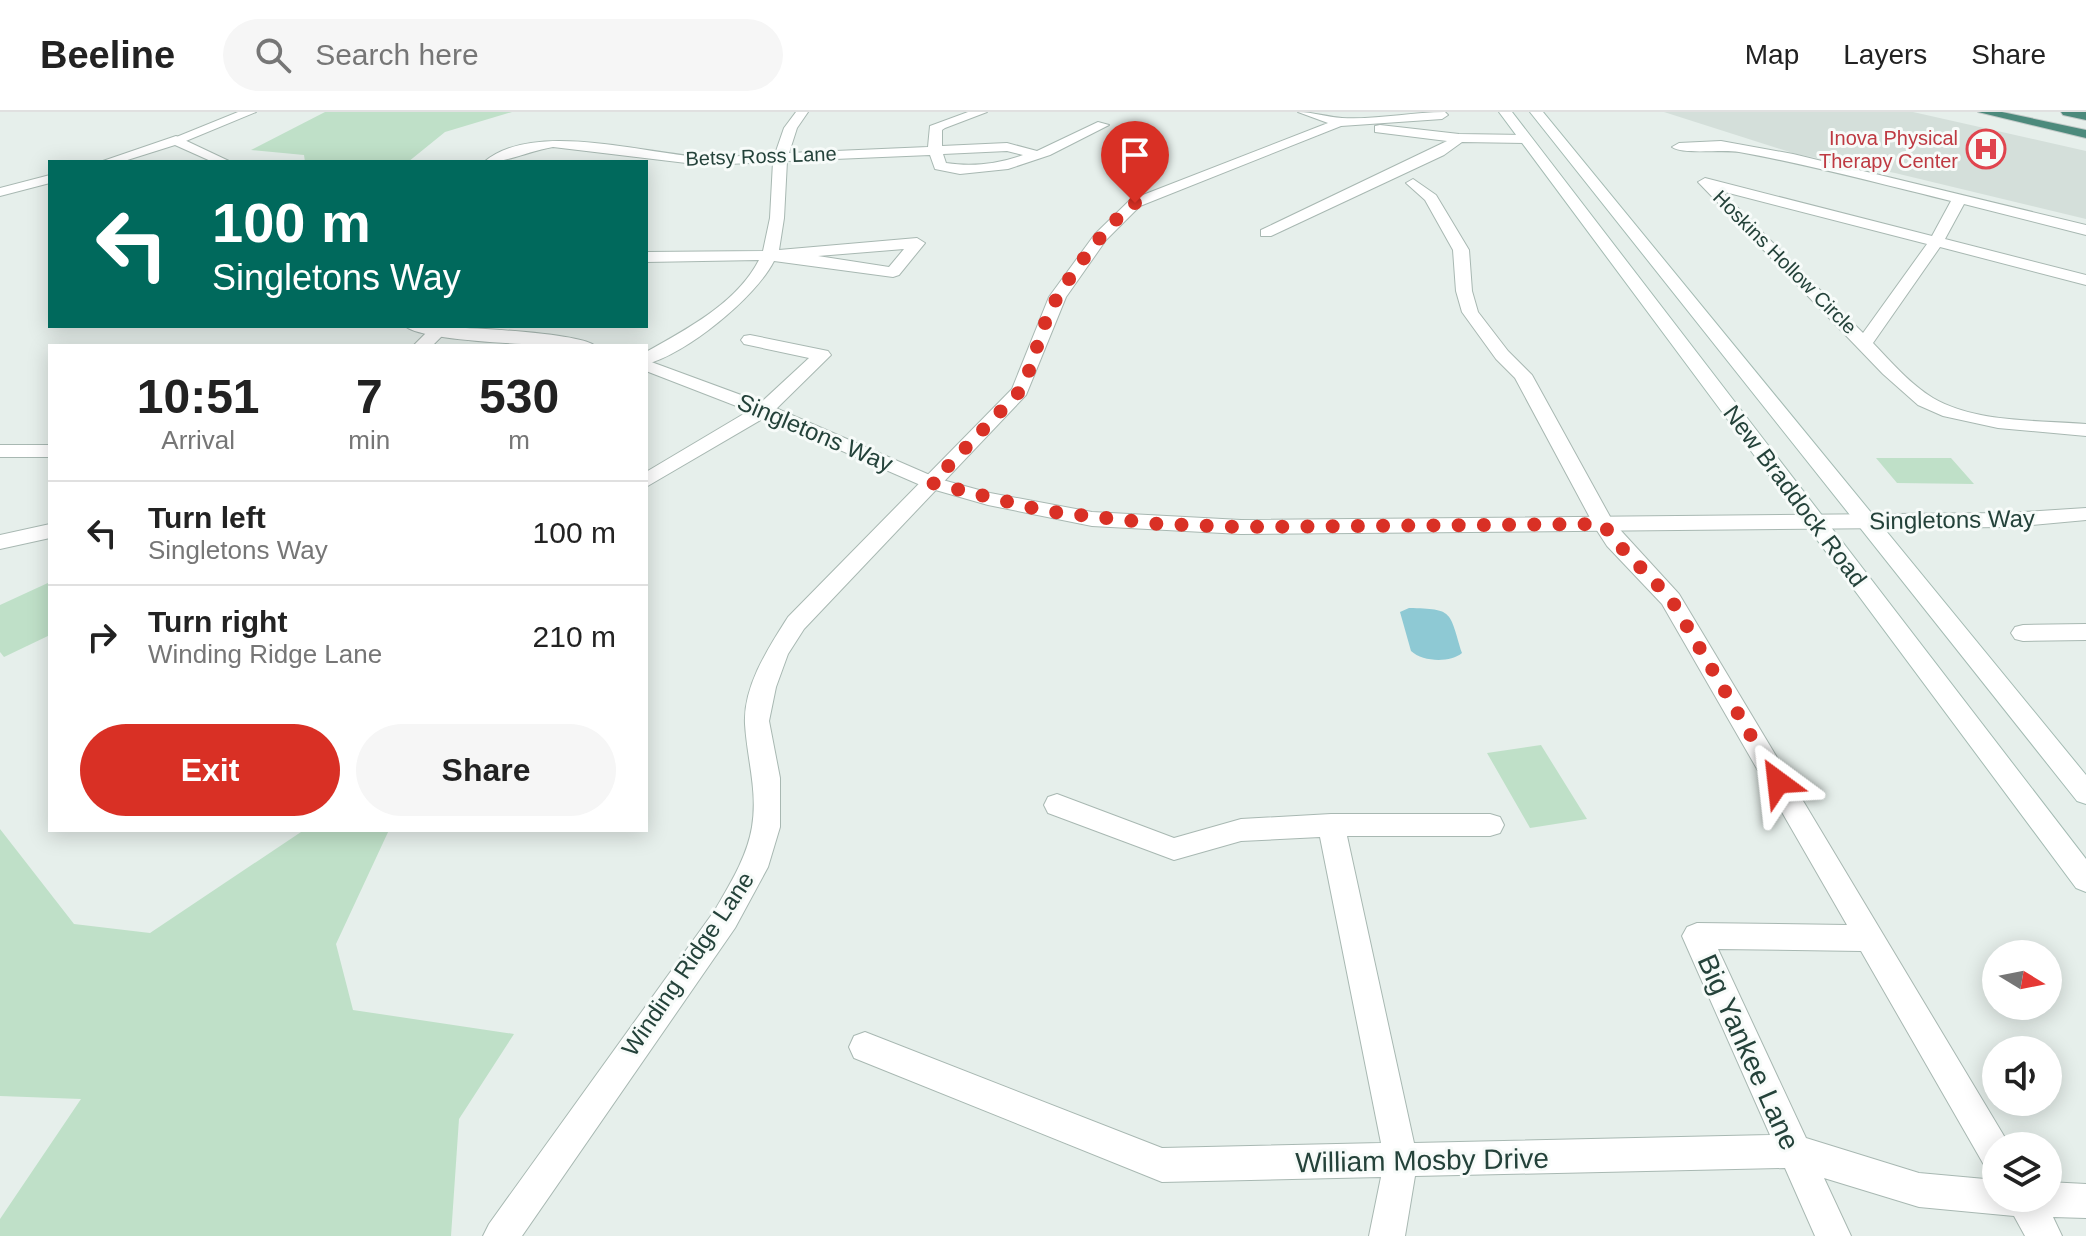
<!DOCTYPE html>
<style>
body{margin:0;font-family:Helvetica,sans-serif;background:#f6f6f6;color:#222;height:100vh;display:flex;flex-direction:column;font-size:30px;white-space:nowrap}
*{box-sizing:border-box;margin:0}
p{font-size:26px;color:#767676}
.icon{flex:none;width:44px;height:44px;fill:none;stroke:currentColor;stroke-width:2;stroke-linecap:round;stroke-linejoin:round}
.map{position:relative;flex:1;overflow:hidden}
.sheet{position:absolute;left:48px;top:232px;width:600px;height:488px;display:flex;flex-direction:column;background:#fff;border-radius:0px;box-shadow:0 4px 20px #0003}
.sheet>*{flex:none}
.guide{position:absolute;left:48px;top:48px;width:600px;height:168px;border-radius:0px;box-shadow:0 4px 20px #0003;background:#00695c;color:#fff;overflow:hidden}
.needle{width:52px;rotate:100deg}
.controls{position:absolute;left:1982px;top:828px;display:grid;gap:16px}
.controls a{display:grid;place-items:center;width:80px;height:80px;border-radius:50%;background:#fff;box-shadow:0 4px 20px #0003;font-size:40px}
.pin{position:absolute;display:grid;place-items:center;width:68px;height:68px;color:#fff;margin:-82px -34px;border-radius:50% 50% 50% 0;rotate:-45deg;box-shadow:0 0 8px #0007}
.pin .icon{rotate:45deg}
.me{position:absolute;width:88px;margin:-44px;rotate:330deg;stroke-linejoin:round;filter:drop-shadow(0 0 6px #0008)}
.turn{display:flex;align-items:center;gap:28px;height:168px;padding:0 32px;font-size:36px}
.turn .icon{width:104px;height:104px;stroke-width:2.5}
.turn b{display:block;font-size:56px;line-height:68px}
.eta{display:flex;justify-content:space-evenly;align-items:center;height:136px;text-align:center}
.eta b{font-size:48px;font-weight:700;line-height:56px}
.primary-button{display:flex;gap:16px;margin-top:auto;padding:16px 32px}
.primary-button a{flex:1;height:92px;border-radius:48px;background:#d93025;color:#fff;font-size:32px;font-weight:700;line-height:92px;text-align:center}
.primary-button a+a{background:#f6f6f6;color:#222}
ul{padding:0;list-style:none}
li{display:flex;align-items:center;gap:24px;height:104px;padding:0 32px;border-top:2px solid #e0e0e0}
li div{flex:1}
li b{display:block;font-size:30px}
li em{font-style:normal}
header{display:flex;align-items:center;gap:48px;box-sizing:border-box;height:112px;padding:0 40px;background:#fff;border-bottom:2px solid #e0e0e0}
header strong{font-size:38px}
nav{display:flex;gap:44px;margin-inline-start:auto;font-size:28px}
.search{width:560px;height:72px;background:#f6f6f6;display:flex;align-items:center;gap:20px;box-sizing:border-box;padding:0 28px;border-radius:44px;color:#767676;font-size:30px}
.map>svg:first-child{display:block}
.built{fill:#d4dfda}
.green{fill:#bfe0c8}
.water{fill:#8ec9d4}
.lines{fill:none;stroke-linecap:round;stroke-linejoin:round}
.minor-casing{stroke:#a8b8b2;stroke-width:2}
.tertiary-casing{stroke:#a8b8b2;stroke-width:2}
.secondary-casing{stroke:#a4bbb3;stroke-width:2}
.trunk-casing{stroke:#c2cac8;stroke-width:2}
.minor{fill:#fff;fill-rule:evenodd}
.tertiary{fill:#fff;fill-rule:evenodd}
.secondary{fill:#fff;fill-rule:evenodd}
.trunk{fill:#4c8a7c;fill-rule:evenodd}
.route{stroke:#d93025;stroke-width:14;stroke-dasharray:0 25.2}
.labels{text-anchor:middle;stroke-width:6;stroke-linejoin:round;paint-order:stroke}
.far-health-label{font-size:20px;fill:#be3a42;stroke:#f7fbf9;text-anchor:end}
.far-street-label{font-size:20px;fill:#24423a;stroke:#f7fbf9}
.street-label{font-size:24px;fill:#24423a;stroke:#f7fbf9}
.near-street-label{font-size:28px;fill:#24423a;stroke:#f7fbf9}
</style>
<header>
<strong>Beeline</strong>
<div class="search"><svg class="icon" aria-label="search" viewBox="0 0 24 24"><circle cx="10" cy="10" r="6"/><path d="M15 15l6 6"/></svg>Search here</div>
<nav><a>Map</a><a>Layers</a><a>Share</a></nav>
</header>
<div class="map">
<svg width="2086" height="1124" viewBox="0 0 2086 1124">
<rect width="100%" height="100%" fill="#e6efeb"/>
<!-- built -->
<path class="built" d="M1664,0H1913L2086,39V107L1895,61L1796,42Z"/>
<!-- green -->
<path class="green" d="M325,0H512L445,20L408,50H305L304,43L251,38Z
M1876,346H1951L1974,372L1897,371Z
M50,470V523L4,545L0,540V493Z
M1541,633L1587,707L1530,716L1487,641Z
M0,717L74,812L150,821L304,718H389L336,832L353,898L514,922L459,1007L451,1124H0V1107L81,987L0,984Z"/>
<!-- water -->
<path class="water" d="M1409,496C1454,497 1449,499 1462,541C1450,551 1423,550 1411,539L1400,500Z"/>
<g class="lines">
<defs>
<path id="minor" d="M238,0H256L181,31L169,28Z
M796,0H808L797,16L789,41L928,35L930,14L968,0H987L945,16L942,18V34L1007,31L1037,39L1098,10L1109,13L1050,43L1008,57L960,62L935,57L930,43L787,49L784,106L779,138L917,126L925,131L899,163L893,165L774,149C756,185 685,243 646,252V240C687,217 737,191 759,148L646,150V140L763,139L770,106L773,50L703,53L553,35C529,39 509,50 484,50C533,8 641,41 701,45C725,46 751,43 775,42L784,16ZM1007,39L1023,43C998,52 973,55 946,51L943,42ZM904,137L889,155L818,144Z
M1298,0C1313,0 1327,5 1342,6C1376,8 1411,0 1445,0L1448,3L1442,7L1341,14L1140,94L1106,128L1066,185L1026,283L804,517L788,542L776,575L769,609L780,666V715L768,755L735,816L522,1124H483L489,1112L715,798C730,772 747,745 752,715C758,679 747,647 745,612C743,574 769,535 788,505L1012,277L1049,185L1095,122L1130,88L1328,11Z
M1380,13L1459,22L1525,23L1532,27L1525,31L1462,30L1444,43L1271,124H1261V118L1447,29L1375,20V14Z
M1721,29L1793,42L2086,113V123L1964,92L1945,127L2086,163V173L1940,135L1873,231C1891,250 1911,273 1933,286C1976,311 2037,308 2086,312V324L1998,316L1943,304L1918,293L1883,262L1698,70L1705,66L1932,124L1951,89C1881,72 1811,53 1739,40C1722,37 1683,43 1672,35L1679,31ZM1721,79L1927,132L1863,221Z
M1413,67L1436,83L1469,138L1472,179L1478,200L1508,239L1532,263L1613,410L1679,482L2010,1034H1996V1058L1984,1053L1861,839L1718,837L1806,1026L1919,1061L1996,1068V1086H2048V1070L2086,1072V1106L2053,1105L2062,1124H2025L2014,1104L1919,1095L1824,1066L1851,1124H1815L1785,1056L1415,1064L1405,1124H1369L1381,1065L1162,1070L854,946L849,935L854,924L865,920L1162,1036L1381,1031L1320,725L1241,729L1174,748L1048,701L1044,693L1048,685L1057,682L1174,726L1241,707L1331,702H1490L1500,705L1504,713L1500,721L1490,724H1347L1414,1031L1770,1023L1682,824L1687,815L1697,811L1847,813L1662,492L1607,434L1596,417L1515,266L1496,247L1462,200L1456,179L1453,138L1425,88L1406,71Z
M439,214L447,219L432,234H413L432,215Z
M750,223L828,239L831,243L771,302L646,375V360L757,294L809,246L744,232L741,228L744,224Z
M0,333H50V345H0Z
M50,412V426L0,437V423Z
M2086,512V528L2023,529L2015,527L2011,521L2015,515L2023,513Z"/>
<path id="tertiary" d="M176,24L231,50H213L175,33L121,50H100Z
M50,63V71L0,84V76Z
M405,214C435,214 579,219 595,234C564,234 424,231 405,214Z
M646,248L771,294L939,367L990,381L1092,400L1241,408L2009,401L2086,396V408L2009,415L1241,422L1092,414L988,393L925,375L757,302L646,259Z"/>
<path id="secondary" d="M1499,0H1512L2086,747V780L2076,776Z
M1530,0H1543L2086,663V692L2077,689Z"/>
<path id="trunk" d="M1978,0H2002L2086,18V26Z
M2061,0H2086V8L2063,3Z"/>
</defs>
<!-- minor casing -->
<use href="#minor" class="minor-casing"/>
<!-- tertiary casing -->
<use href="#tertiary" class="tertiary-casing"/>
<!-- secondary casing -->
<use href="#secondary" class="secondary-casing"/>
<!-- trunk casing -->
<use href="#trunk" class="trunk-casing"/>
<!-- minor -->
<use href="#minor" class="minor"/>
<!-- tertiary -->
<use href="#tertiary" class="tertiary"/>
<!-- secondary -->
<use href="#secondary" class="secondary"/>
<!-- trunk -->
<use href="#trunk" class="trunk"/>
</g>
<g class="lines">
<!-- route -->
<path class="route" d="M1135,91C1110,108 1064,170 1051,197C1038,224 1034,253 1020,279L932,371L1045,399L1159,412L1241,415L1603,412L1615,429L1671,487L1778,670"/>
</g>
<!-- icons -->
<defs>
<symbol id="hospital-ring" viewBox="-11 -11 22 22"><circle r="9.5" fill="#f7fbf9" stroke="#e0444e" stroke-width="1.5"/><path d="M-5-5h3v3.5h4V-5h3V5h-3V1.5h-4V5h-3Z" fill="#e0444e"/></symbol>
</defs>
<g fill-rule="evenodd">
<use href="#hospital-ring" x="1964" y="15" width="44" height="44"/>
</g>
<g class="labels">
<!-- far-health labels -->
<g class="far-health-label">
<text x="1958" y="33">Inova Physical<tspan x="1958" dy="23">Therapy Center</tspan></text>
</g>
<!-- far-street labels -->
<g class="far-street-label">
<text transform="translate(761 44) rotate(-2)" y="7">Betsy Ross Lane</text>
<text transform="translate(1785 150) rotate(45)" y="7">Hoskins Hollow Circle</text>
</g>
<!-- street labels -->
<g class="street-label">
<text transform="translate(815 321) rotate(23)" y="8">Singletons Way</text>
<text transform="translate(1795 384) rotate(53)" y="8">New Braddock Road</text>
<text transform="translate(1952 408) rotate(-1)" y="8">Singletons Way</text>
<text transform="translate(688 852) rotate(-56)" y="8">Winding Ridge Lane</text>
</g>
<!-- near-street labels -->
<g class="near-street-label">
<text transform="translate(1749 940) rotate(66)" y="10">Big Yankee Lane</text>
<text transform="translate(1422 1048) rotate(-1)" y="10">William Mosby Drive</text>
</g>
</g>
</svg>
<div class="controls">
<a><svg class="needle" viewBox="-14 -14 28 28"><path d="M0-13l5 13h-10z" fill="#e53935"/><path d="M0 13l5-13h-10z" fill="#767676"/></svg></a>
<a><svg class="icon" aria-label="sound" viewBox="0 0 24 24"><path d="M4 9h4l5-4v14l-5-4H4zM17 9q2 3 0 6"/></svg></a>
<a><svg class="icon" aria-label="layers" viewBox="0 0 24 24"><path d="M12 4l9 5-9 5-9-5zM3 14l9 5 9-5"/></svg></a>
</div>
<div class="pin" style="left:1135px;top:91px;background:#d93025"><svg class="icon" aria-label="arrive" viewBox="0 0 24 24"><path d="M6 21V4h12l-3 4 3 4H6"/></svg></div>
<svg class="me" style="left:1778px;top:670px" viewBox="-20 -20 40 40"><path d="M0-17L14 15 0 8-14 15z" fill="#d93025" stroke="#fff" stroke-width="4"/></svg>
<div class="guide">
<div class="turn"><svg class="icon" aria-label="left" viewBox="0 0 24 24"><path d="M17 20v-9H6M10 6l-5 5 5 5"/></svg><div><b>100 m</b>Singletons Way</div></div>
</div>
<section class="sheet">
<div class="eta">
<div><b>10:51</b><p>Arrival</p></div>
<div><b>7</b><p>min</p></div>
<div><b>530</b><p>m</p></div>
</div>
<ul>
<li><svg class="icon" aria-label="left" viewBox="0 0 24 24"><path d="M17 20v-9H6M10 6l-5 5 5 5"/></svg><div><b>Turn left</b><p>Singletons Way</p></div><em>100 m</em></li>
<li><svg class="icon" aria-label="right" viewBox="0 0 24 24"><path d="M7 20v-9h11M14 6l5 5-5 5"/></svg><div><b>Turn right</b><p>Winding Ridge Lane</p></div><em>210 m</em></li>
</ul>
<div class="primary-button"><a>Exit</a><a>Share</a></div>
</section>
</div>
